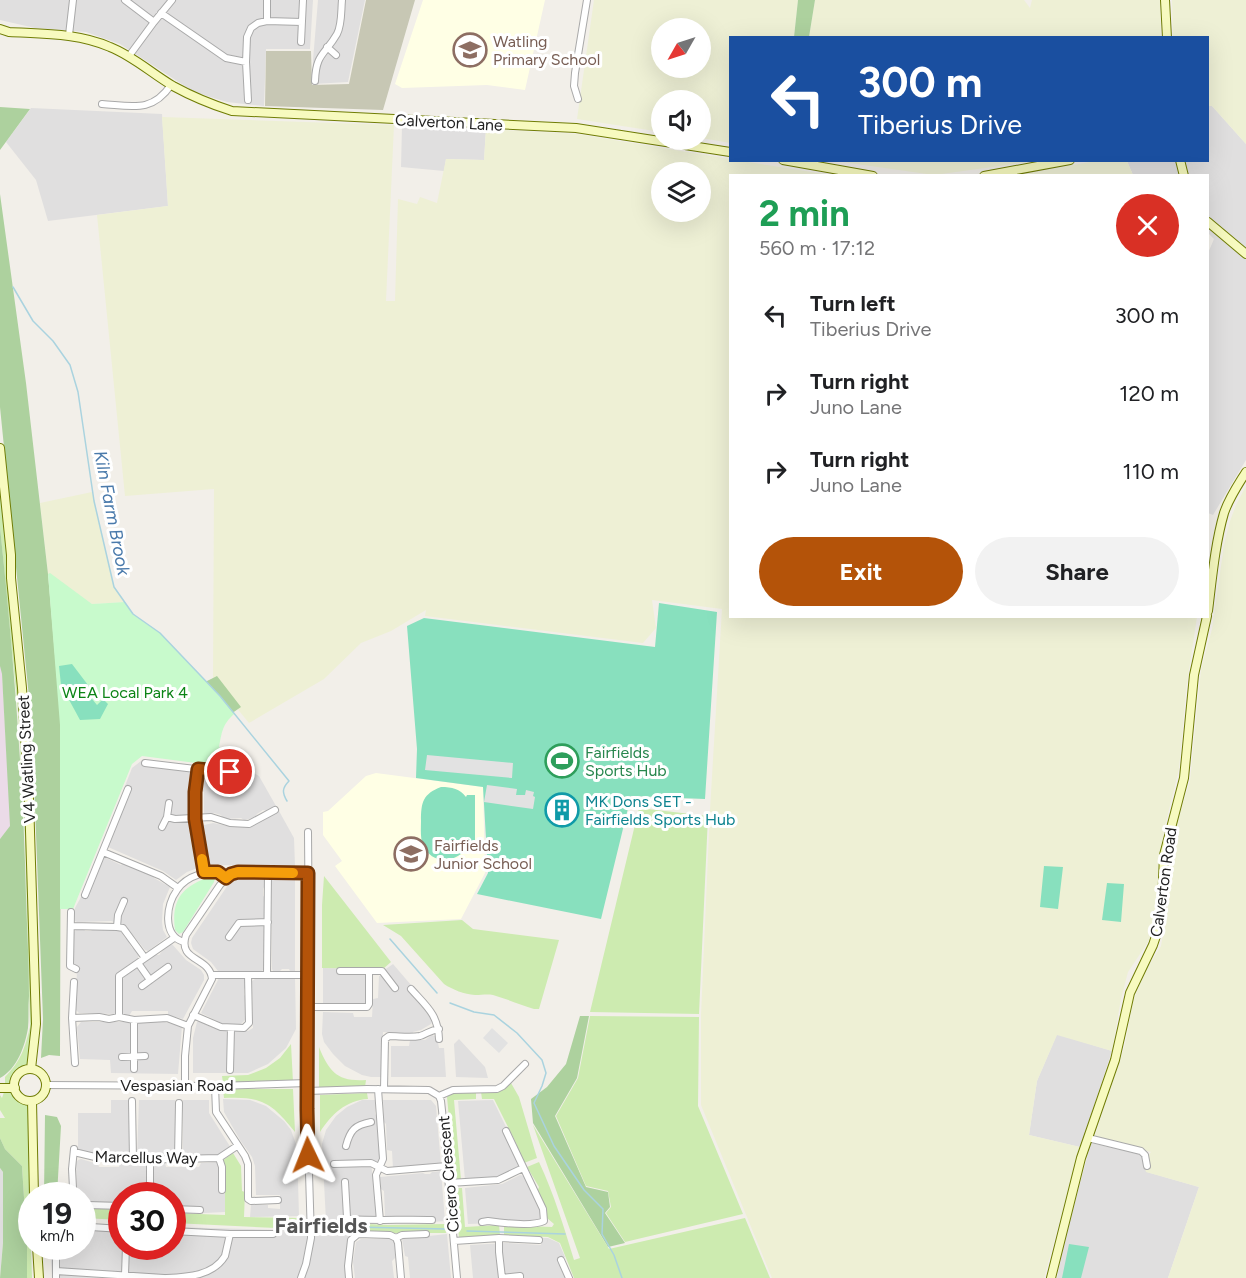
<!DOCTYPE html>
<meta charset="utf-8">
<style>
body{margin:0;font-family:Figtree,sans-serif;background:#f2f2f2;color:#202124;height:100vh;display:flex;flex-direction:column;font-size:22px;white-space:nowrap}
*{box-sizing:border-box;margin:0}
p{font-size:20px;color:#757577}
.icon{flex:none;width:33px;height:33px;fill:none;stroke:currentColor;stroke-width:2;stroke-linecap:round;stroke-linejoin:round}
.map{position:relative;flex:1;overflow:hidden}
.side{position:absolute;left:729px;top:174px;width:480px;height:444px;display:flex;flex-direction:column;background:#fff;border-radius:0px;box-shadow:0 6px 24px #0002}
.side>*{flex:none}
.guide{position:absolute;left:729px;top:36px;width:480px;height:126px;border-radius:0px;box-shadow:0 6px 24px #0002;background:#1a4fa0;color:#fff;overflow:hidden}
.needle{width:39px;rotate:231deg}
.buttons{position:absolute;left:651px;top:18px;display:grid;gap:12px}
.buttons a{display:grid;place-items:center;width:60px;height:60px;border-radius:50%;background:#fff;box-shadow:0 6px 24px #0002;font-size:30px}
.speed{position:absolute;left:18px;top:1182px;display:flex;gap:12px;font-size:30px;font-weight:700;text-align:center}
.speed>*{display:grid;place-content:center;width:78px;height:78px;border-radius:50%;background:#fff;box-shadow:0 6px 24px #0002;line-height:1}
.speed small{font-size:15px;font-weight:400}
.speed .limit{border:9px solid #d22;background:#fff;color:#111}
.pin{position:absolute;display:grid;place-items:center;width:51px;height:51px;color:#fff;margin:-26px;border:3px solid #fff;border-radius:50%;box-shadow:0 2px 6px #0007}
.me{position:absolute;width:66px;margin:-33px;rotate:358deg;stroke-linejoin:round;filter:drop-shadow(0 0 4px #0008)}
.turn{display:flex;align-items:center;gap:21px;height:126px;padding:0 30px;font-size:27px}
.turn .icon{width:78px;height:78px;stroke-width:2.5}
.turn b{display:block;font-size:42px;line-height:51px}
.round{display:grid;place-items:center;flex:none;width:63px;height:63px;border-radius:32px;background:#f2f2f2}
.summary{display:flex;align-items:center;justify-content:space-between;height:102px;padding:0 30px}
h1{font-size:36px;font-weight:700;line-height:45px;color:#1e9e55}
.primary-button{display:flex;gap:12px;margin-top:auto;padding:12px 30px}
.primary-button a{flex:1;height:69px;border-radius:36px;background:#b45309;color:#fff;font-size:24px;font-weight:700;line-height:69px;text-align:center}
.primary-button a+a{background:#f2f2f2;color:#202124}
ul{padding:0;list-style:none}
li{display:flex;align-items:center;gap:18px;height:78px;padding:0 30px}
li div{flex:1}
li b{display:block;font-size:22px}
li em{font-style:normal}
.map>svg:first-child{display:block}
.residential{fill:#e0dfdf}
.industrial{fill:#ebdbe8}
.education{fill:#ffffe5}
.construction{fill:#c7c7b4}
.farmland{fill:#eef0d5;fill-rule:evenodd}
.grass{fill:#cdebb0}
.forest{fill:#add19e}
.park{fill:#c8facc}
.pitch{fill:#88e0be}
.parking{fill:#e2e2e2}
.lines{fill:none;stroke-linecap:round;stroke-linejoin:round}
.stream{stroke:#aad3df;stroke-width:1.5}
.street-casing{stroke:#a9a9a9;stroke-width:8}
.secondary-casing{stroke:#707d05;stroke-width:10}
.street{stroke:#fff;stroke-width:6}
.secondary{stroke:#f7fabf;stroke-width:8}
.route-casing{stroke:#753606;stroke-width:15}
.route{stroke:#b45309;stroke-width:10}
.slow{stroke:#f59e0b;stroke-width:10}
.labels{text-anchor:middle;stroke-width:6;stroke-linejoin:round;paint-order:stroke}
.education-label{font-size:16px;fill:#785e54;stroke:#fff;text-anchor:start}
.street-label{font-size:16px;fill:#222;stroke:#fff}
.park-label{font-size:16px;fill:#0c8416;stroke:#fff}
.leisure-label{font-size:16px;fill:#27864d;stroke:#fff;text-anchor:start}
.culture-label{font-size:16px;fill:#0d838f;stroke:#fff;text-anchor:start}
.water-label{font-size:18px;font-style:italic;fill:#4a7aab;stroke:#fff}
.district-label{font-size:22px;font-weight:bold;fill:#555;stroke:#fff}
</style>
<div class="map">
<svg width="1246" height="1278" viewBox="0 0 1246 1278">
<rect width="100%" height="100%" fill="#f2efe9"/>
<!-- residential -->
<path class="residential" d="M0,0H313L310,49H266L264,106L227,102L194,92L120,44L86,32L35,28L0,20Z
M318,0H365L348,82L313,84V60Z
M1208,106H1212L1246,144V460L1213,515L1208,513V253L1214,239L1209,234L1208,235V176L1133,175L1127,161L1208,160Z
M31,108L162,114L168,206L48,221L36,180L6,142Z
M402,126L486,129L484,160L446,159L444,171L401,167Z
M141,761L145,766L193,771L195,774L191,800L193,823L195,836L191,837L193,849H195L197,858L199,859L200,867L187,872L176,880L163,871L108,847L131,790L125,786L132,768Z
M250,771L259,776L276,806L267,811L263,810L257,814L254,818L244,820L241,818L227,819L222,817L221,815L214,813L212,814H204V792L202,790L203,781L201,779L202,774L204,772L228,776L239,773L247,775Z
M279,811L294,838L295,866L208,865L207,851L204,849L200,826L213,823L228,826L250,827Z
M104,857L121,865L123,863L153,875L154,878L170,887L163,904L162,922L163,930L167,937L148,951L145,950L125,925L111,921L77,922L75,921V908L81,897L86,898Z
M235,879H264V887L263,889V896L265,897V952L263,954V960L265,963L264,969L262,971H218L211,962L193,949L191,943L192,938L230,882Z
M271,879H295V971H290L289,969H282L280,971H273L272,969Z
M84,929L85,931H91L93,929L120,930L125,938L129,940V943L132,948L135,949L139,954L138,958L119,972L116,978L115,1014L79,1013L76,1010L77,967L74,963V932L76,930Z
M172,944L186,960L201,970L204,975V980L183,1019L168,1015V1011H132L129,1016L124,1015L123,1013L122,982L124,977L155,955H159L165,948Z
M393,964L411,985L407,989L433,1020L431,1024L421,1030L413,1032L412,1034L383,1032L382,1077H371L362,1075L345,1066L333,1054L324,1042L322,1034L323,1012L353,1013L354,1017H372L373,999L378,998L379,976H384L383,971Z
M323,968L366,969V1003H348L346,1005L323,1004Z
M281,977L283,979L295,978L296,1029L286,1048L268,1064L248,1073H193V1038L197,1022L199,1021L213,1028L228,1030L248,1031L253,1028L252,981L255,979H267L269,978Z
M219,978H244L245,979L246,987L244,989V995L246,997L245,1020L241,1024H223L201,1013Z
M81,1022H164L182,1026L178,1074L111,1073L110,1060L80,1059L77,1027Z
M1057,1034L1112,1051L1083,1139L1091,1143L1143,1155L1147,1172L1199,1187L1168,1278H1057L1064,1243L1089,1150L1080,1147L1029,1135L1037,1081Z
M432,1035L437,1037L439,1048H444L446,1077H391V1046H409L410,1040H425Z
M459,1039L485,1067L488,1078L456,1077L454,1044Z
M223,1099L250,1100L266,1106L284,1121L291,1130L297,1147L299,1216L250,1217L251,1205H268V1208L280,1209V1195H256L255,1166L252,1157L240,1140L224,1112Z
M111,1100H130L129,1156L96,1155L78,1149V1113H111Z
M139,1100H175V1155L156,1157L137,1156Z
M183,1100H209V1113L231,1148L220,1155H183Z
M362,1100H376L375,1114L377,1116L381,1161L371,1162L377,1217L375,1218L326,1221L322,1144L326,1130L336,1116L347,1107Z
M383,1100H431L436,1106L441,1165L422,1164V1166L393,1169L392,1151L387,1150L386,1124L384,1122Z
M493,1100L508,1131L504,1134L519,1165L517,1168L500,1177L465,1180L458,1101Z
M81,1159L98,1164L99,1167H119V1163L145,1164L147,1166L146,1195L122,1196L121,1204L83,1208L82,1196L74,1195V1194H77L76,1163L78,1160Z
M219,1162L220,1193L225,1194V1212L204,1213L203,1208L173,1207L172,1196L154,1195V1166L156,1164L165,1163L166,1167H199L201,1163Z
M0,1168L3,1172V1243L0,1277Z
M441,1171L445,1221L433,1222L432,1217L389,1219L385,1216L384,1191L381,1189L380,1177L423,1173L425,1174H430L432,1172Z
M520,1175L524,1176L539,1209L542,1218L539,1222L468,1224L465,1188L502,1184Z
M83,1224L121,1225L122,1246H172L173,1227L349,1232L346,1268V1278H52L50,1247L82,1246Z
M447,1234L451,1278H410L408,1257L405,1256L402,1239Z
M542,1238H548L559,1243L565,1257L559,1261L566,1278H473L470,1245L506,1243L541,1245Z
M361,1239H391L396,1243L395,1258L392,1261L394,1278H355L353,1262L356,1242Z"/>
<!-- industrial -->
<path class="industrial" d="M0,653L2,674L11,826L0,839Z"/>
<!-- education -->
<path class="education" d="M423,0H545L525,90L487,85L402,88L395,84Z
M376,773L483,787L485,873L461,919L377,923L335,866L342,861L323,835V812L328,811L366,776Z"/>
<!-- construction -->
<path class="construction" d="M366,0H415L383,110L265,106L266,51H311L312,85L349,84Z"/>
<!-- farmland -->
<path class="farmland" d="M594,0H798L794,37L730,38V143L701,138L700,100H662L661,132L577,119ZM662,28H700V68H662Z
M815,0H1024L1030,8L1032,0H1160L1161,37H809Z
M1172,0H1246V144L1212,106H1208V38L1173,37Z
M162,117L394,125L386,301H395L398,199L417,204L420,197L437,203L446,159L484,160L486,129L577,134L730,159V160L742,161L831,175L730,176V616L1197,617L1186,690L1179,769L1165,826L1160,857L1158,898L1150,939L1128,972L1121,999L1112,1051L1057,1035L1037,1081L1029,1135L1080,1147L1044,1278H772L701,1105V1015L710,810L722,609L652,600L656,628L643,643L425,616L426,610L391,631L361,643L324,679L249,723L213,679L214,489L125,496L97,215L168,206ZM662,172H700V212H662Z
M835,161H1036L934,175Z
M1095,161H1127L1133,175H1019Z
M1246,486V1278H1168L1199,1187L1146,1172L1143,1162L1151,1152L1094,1138L1125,1045L1133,1001L1145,972L1161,946L1169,900V859L1177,822L1190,781L1201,670L1212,629L1224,545L1230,521L1236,505Z
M92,492L114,586L125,602L92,604L50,574H48L40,503Z"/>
<!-- grass -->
<path class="grass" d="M0,456L22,688L36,1024L31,1069C10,1072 9,1094 28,1101L33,1162L30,1212L32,1278H27V1245L22,1166L5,1149L0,1138V1118H5L0,1110V1095L2,1098L5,1089V1077C21,1061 25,1048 30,1027L25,839L18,712L0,527Z
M639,808L708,816L699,1014L590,1012Z
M324,876L391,962L383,969L322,968V905Z
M462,920L473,929L559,940L539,1009H534C521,1005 507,999 493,995C487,994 482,995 475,995C464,994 453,990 444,984L401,936L383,925Z
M590,1016L699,1017L698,1106L743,1214L625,1242L606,1213L611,1207L608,1191L586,1186L556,1116L578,1078Z
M291,1044L293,1082L223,1083L222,1076L248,1075L266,1068L280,1058Z
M319,1047C329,1072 338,1082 366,1080L365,1087L319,1089Z
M511,1083L519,1097L537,1158L524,1163L516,1148L517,1145L494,1099H482L481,1092C493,1092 504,1093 511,1083Z
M223,1089H293L295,1132C272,1103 262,1096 224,1098Z
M367,1093L368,1099C346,1100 331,1115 320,1132V1095Z
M453,1093H476V1099L454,1100L461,1180L455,1181L447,1097Z
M533,1125L609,1249L745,1218L770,1278H574L560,1243L548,1237L504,1235V1225L552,1227L554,1224L547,1218V1209L537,1192L539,1187L527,1167L539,1162C554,1194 564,1227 574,1260L580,1258Z
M233,1153L241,1166L242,1191L245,1192L244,1217L298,1218V1229L173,1223L172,1213L225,1215V1168L222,1161Z
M455,1188H462L465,1227L499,1225L500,1235L459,1238Z
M83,1208L121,1210V1220L83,1218Z
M324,1222L388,1225L445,1224L446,1233H390L386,1231H353L324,1229Z"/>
<!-- forest -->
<path class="forest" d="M798,0H815L809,37H794Z
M0,107L30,109L0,150Z
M0,194L26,383L48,574L61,725L60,1056L49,1055L41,1058L43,1019L32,727L0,407Z
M0,527C13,650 23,772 26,896C27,929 29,963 29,996C28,1007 29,1018 28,1028C25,1046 17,1069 0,1078V839L10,826L2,674L0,666Z
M217,676L241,707L228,716L205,682Z
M580,1016H589L577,1078L555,1116L586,1187L608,1192L610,1207L605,1213L625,1243L608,1247L533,1123L531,1099L547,1087L566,1064Z
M45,1115L57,1117L61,1126L57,1195H44Z
M0,1138L5,1149L22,1166L27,1245V1278H0L3,1243V1172L0,1168Z"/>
<!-- park -->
<path class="park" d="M50,573L92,604L125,602L133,614L160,633L220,696L234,714C222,725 222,732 219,747L234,754L253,766L250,770L142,756L132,764L73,909H60V725L48,574Z
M210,877L215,878L214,882L183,932L179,934L175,930C171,900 182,886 210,877Z"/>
<!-- pitch -->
<path class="pitch" d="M659,603L717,612L705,799L631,796L601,919L477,894L488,873L483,787L416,778L417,749L407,626L424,618L655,647Z
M72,664L91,689L87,693L97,705L103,699L108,704L100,719L80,720L61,685L59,666Z
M441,787C452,787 460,789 466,797L467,795H475V851H467L466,849C454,864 431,864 423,845C420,838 421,828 421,821C421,802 423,794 441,787Z
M1044,866L1063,867L1058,909L1040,907Z
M1107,883L1124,884L1121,922L1102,920Z
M1069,1244L1089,1247L1081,1278H1062Z"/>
<!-- parking -->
<path class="parking" d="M427,755L513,763L512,778L425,770Z
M487,785L517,789L516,795H525L526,790L534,792L533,796L535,797L533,809L484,802Z
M492,1028L508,1043L499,1053L483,1038Z"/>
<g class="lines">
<!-- stream -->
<path class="stream" d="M13,287L33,321L53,341L70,365L78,392L94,501L114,587L133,614L160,633L220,696L289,781C282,788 282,793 287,801
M390,939L437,993
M450,1003L474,1012L494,1015L517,1033L542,1060L546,1073L542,1086L534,1103L554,1146L584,1190L603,1209L602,1234L614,1255L622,1278
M354,1227L446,1229
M467,1231L565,1234"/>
<defs>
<path id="street" d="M125,0L154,22
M161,13L226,58L246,62
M267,21V0
M69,35L73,0
M301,42L303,0
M327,47L336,55
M129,56L154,22L172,0
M315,81C316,53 325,55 337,34C342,25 341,10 342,0
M578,99L574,86L575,73L587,0
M248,100L246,62L247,37L251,28L258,23L267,21L302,22
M102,104C132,106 152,113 171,85
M145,763L212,771L230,772
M198,769L195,793V819L204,872
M167,817L175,819L211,817L230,823L249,824L275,810
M162,827L167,817L169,803
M103,852L161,876L178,888
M85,895L128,789
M71,912L70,966L76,969
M71,926L117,927L123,928L145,958
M117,927L118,915L124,901
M229,937L239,923L268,922
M184,942C162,936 166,905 177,890C182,882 191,877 200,874C205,872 213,870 218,872C221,873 223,876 226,878
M138,963L150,980
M340,971H382L395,988
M212,975H309
M267,975L268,872
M74,982L72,1018L75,1063
M142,986L168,967
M411,989C426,1006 438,1014 439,1039
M308,1007H367L369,1004V971
M193,1015L221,1027L244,1028L249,1023L248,975
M119,1017V976L174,938
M72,1018L99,1017L109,1019L119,1017L134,1020L167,1018L188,1026
M134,1020V1069
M122,1057L145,1056
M230,1070L231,1028
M46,1085L215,1086L307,1083
M185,1086V1056L188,1026L212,979C210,956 177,962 186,935L220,885L231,874L238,872L308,873
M215,1086L216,1112L245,1156L248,1164V1199L251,1201L278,1200
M378,1089L383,1159L376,1175L380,1221
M384,1089L385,1039L389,1036C399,1036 410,1038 420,1036C427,1034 430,1030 439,1029
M307,1091L367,1089L429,1090L439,1096L441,1101L443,1120L457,1278
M439,1096L453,1090L497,1089L503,1086L525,1064
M132,1101L133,1160
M1088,1138L1141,1151L1145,1155L1147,1166
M346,1146C350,1130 355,1125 371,1122
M74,1152L95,1157H114L133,1160L219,1158L237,1146
M178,1158L179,1103
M219,1158L222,1167V1190
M334,1164L371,1163L387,1171L447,1166
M345,1182L347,1217L350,1219C377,1221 404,1219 432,1220
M449,1183L498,1180L523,1168
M73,1188L72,1169L74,1149
M150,1196V1159
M87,1205L122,1206
M172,1209L200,1210
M482,1222L488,1221C502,1223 532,1227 544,1221L543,1209L506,1131
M91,1227L122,1229
M172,1231L230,1234H273
M396,1238L402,1235L426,1234
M499,1238V1252L502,1278L520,1276V1278
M454,1241L499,1238L539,1240
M561,1260L569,1278
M56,1271L164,1278
M125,1275L126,1246
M56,1278V1246
M166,1278C187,1277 213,1276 225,1256L230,1234
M301,1278L306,1264L311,1238L307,1109L309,957L308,832
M349,1278L348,1266L351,1240L358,1234L390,1235L396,1238L398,1243L401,1278"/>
<path id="secondary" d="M1165,0L1167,38
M0,29L9,32C44,34 78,33 110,47C133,56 151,73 173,86C193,97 210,104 232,111L576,128L730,152
M783,160L873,176
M1180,160L1184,176
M984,176L1070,160
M1208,222L1246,254
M0,448L11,555V578L22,688L29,799L36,1024L31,1069
M1208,611C1212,579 1215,544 1224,513C1229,498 1238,485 1246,472
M14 1085a16 16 0 1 1 32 0a16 16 0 1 1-32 0Z
M0,1088H15
M32,1101L34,1196
M37,1246L39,1278
M1051,1278L1081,1158L1115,1060L1130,993L1153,945L1159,927L1162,905L1164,855L1184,778L1194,675L1207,616"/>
</defs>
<!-- street casing -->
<use href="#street" class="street-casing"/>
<!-- secondary casing -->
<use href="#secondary" class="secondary-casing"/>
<!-- street -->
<use href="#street" class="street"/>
<!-- secondary -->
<use href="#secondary" class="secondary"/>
</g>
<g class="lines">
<defs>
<path id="route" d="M230,772L198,769L195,792V819L204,872H218L226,878L231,874L238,872L308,873L307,1109L308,1155"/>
</defs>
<!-- route casing -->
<use href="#route" class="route-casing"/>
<!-- route -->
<use href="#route" class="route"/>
<!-- slow -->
<path class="slow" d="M202,859L204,872H218L226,878L231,874L238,872L293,873"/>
</g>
<!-- icons -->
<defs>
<symbol id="school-ring" viewBox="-11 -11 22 22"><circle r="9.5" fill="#fff" stroke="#8d6e63" stroke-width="1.5"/><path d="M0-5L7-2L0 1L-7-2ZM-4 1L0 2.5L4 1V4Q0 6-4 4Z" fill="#8d6e63"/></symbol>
<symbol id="stadium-ring" viewBox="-11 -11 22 22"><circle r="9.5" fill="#fff" stroke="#2e9e5b" stroke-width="1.5"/><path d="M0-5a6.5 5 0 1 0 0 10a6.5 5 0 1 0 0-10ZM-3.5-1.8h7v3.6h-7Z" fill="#2e9e5b"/></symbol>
<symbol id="building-ring" viewBox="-11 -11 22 22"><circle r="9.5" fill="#fff" stroke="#0f9aa8" stroke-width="1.5"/><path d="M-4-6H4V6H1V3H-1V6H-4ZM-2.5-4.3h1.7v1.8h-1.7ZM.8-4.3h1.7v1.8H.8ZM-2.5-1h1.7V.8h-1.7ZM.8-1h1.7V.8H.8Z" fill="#0f9aa8"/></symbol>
</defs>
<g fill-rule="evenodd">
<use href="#school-ring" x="451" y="31" width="38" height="38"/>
<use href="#stadium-ring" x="543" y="742" width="38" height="38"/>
<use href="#building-ring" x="543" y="791" width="38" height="38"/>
<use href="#school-ring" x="392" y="835" width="38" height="38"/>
</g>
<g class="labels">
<!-- education labels -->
<g class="education-label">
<text x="493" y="47">Watling<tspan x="493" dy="18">Primary School</tspan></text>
<text x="434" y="851">Fairfields<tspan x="434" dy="18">Junior School</tspan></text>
</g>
<!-- street labels -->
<g class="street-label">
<text transform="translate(449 122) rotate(3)" y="6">Calverton Lane</text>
<text transform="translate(26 759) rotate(-93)" y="6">V4 Watling Street</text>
<text transform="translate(1163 882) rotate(-82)" y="6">Calverton Road</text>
<text x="177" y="1091">Vespasian Road</text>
<text transform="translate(146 1157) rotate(1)" y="6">Marcellus Way</text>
<text transform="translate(448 1174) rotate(-95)" y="6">Cicero Crescent</text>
</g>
<!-- park labels -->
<g class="park-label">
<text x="125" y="698">WEA Local Park 4</text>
</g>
<!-- leisure labels -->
<g class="leisure-label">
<text x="585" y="758">Fairfields<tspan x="585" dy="18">Sports Hub</tspan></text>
</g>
<!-- culture labels -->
<g class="culture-label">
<text x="585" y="807">MK Dons SET -<tspan x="585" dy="18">Fairfields Sports Hub</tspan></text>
</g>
<!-- water labels -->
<g class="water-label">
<text transform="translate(112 513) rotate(79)" y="6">Kiln Farm Brook</text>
</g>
<!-- district labels -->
<g class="district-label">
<text x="321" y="1233">Fairfields</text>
</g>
</g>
</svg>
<div class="buttons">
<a><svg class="needle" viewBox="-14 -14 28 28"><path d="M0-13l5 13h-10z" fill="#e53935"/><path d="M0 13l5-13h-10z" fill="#757577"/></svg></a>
<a><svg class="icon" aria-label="sound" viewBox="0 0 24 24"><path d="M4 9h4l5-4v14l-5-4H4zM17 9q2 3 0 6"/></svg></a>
<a><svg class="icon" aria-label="layers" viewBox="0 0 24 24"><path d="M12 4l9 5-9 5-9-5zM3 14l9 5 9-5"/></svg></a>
</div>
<div class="speed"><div>19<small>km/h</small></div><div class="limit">30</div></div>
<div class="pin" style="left:230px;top:772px;background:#d93025"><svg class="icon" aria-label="arrive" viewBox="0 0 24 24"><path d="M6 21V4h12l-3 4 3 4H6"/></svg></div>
<svg class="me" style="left:308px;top:1155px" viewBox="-20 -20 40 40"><path d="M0-17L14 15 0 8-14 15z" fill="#b45309" stroke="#fff" stroke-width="4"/></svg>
<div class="guide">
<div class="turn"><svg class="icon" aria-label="left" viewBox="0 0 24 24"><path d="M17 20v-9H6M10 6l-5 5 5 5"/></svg><div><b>300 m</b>Tiberius Drive</div></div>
</div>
<section class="side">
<div class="summary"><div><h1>2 min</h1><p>560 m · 17:12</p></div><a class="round" style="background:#d93025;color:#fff"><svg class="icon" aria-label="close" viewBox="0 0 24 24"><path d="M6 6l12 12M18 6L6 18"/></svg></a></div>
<ul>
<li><svg class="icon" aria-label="left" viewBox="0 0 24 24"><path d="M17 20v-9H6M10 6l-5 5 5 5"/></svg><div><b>Turn left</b><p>Tiberius Drive</p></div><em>300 m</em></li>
<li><svg class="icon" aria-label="right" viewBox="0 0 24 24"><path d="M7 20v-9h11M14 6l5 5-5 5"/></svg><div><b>Turn right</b><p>Juno Lane</p></div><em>120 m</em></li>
<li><svg class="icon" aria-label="right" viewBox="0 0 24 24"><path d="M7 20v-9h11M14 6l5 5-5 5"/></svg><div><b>Turn right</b><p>Juno Lane</p></div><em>110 m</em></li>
</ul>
<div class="primary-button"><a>Exit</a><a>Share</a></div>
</section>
</div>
